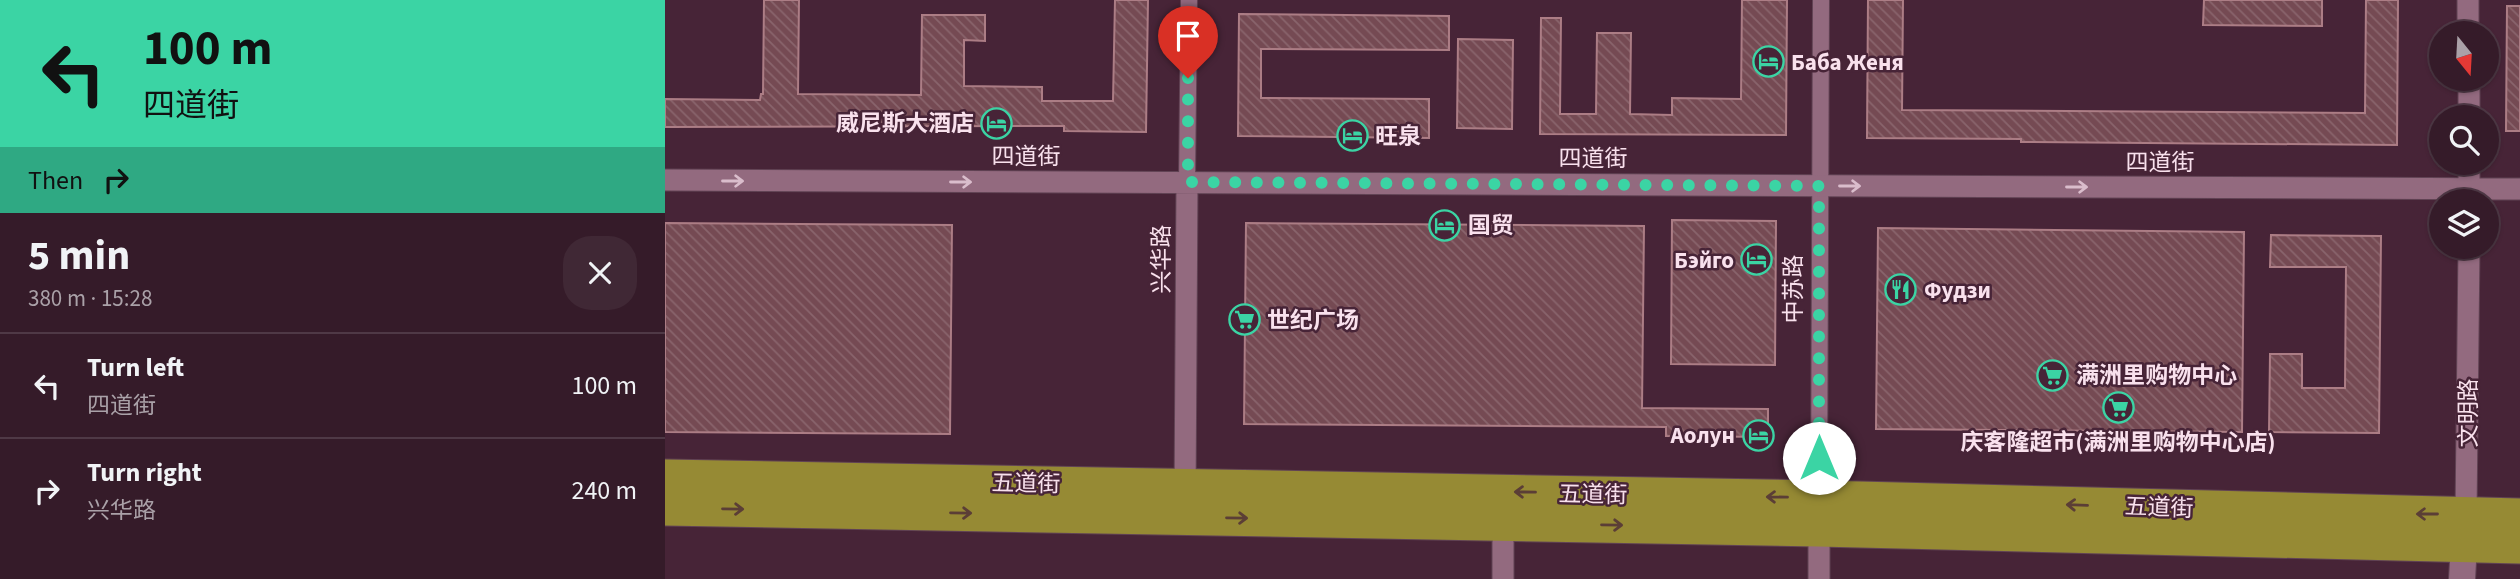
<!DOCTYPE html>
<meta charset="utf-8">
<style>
body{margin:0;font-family:"Source Sans 3","Noto Sans SC",sans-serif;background:#402835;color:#f1f3f6;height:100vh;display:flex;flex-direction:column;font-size:26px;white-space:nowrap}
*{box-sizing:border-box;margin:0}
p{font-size:23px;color:#aaa1a8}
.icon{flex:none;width:38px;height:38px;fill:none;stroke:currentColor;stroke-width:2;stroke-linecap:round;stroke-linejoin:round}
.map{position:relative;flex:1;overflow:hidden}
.panel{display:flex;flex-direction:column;background:#351b29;width:665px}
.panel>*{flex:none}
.banner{background:#3bd4a4;color:#111;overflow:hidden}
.needle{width:46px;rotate:162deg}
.buttons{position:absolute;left:1764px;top:21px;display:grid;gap:14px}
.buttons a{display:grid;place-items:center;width:70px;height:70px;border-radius:50%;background:#351b29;box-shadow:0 2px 5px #0004,0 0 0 2px #4f3946;font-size:35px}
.pin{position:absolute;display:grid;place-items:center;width:60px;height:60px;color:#fff;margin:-72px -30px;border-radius:50% 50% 50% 0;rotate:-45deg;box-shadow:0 0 7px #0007}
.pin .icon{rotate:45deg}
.me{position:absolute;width:77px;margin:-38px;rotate:0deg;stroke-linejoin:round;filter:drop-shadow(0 0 5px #0008)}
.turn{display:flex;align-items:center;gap:24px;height:147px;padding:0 28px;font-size:32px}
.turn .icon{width:91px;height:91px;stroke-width:2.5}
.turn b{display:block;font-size:49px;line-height:60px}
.then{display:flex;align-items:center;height:66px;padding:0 28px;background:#0003;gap:14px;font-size:26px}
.round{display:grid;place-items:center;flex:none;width:74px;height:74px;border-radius:28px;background:#402835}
.head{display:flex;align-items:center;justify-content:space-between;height:119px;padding:0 28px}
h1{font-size:42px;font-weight:700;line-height:52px}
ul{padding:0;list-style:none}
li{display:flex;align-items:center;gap:21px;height:105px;padding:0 28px;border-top:2px solid #4f3946}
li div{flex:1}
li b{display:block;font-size:26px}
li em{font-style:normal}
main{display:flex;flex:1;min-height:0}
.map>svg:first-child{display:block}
.building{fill:url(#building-back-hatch);stroke:#ac7d85;stroke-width:2}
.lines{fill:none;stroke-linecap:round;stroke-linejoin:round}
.pedestrian-casing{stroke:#614354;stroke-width:18}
.minor-casing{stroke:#614354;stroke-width:23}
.tertiary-casing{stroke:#614354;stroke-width:28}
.trunk-casing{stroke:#614354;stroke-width:37}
.pedestrian{stroke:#936a7f;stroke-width:16}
.minor{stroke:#936a7f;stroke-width:21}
.tertiary{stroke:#936a7f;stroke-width:26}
.trunk{stroke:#968a34;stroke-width:35}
.oneway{stroke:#dabdcc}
.oneway2{stroke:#5b3e36}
.route{stroke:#3bd4a4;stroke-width:12;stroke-dasharray:0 21.6}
.labels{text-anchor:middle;stroke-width:5;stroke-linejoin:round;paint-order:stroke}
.poi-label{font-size:23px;font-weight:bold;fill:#f9e1ed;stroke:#472437;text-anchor:start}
.street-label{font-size:23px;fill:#f9e1ed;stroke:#472437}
</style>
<main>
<section class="panel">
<div class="banner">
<div class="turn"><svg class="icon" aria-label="left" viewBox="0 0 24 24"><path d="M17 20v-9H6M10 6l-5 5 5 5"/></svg><div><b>100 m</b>四道街</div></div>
<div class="then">Then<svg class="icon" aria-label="right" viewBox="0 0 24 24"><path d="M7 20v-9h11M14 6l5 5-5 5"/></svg></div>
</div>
<div class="head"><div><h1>5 min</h1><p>380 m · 15:28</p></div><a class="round"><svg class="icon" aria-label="close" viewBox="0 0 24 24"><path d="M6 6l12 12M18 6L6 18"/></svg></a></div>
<ul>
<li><svg class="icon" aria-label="left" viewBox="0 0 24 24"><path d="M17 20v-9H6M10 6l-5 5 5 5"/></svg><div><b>Turn left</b><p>四道街</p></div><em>100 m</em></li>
<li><svg class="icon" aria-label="right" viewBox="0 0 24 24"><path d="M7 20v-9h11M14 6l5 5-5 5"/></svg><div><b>Turn right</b><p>兴华路</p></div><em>240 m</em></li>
</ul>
</section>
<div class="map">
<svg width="1855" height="579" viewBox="0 0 1855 579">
<defs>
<pattern id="building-back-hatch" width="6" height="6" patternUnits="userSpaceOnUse" patternTransform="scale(1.75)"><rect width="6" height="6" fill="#754a53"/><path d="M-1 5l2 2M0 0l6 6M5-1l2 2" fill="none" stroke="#89646c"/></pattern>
</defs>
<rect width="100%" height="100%" fill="#472437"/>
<!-- building -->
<path class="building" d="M99,0H134L133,94L256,95L257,15H320V41L299,40V86L377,87V101H448L450,0H483L481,132L399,131V126L0,127V99L95,100L96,94H98Z
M1077,0H1122L1121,135L875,134L876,18H896L895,114H931L932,33H966L965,114L1007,115V98L1076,99Z
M1203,0H1238L1237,110L1700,113L1701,0H1733L1732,145L1356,142V139L1202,138Z
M1539,0H1657V26L1538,25Z
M1842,6H1855V131H1841Z
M574,14L784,16V50L596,49V98L764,99V138L573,136Z
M793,39L848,40L847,129L792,128Z
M1007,220L1111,221L1110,365L1006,364Z
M0,223L287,225L285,434L0,432Z
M581,223L979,226L977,408L1103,409V437L1001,436V427L579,424Z
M1213,228L1579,232L1577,432L1211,429Z
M1606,235L1716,236L1714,433L1604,432L1605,354H1637V388H1680L1681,267H1605Z"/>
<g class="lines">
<defs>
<path id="pedestrian" d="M522,182L524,0
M1154,498L1156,0"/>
<path id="minor" d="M1803,0V33
M1804,79V117
M1804,163V201
M0,180L1855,189
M520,498L522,182
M1801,514L1804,247
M1154,518V579
M838,542V579"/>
<path id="tertiary" d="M1797,579L1800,528"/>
<path id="trunk" d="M0,477L1154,498L1855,516
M0,508L1154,529L1855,546"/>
</defs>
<!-- pedestrian casing -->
<use href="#pedestrian" class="pedestrian-casing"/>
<!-- minor casing -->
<use href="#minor" class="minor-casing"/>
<!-- tertiary casing -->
<use href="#tertiary" class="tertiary-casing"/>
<!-- trunk casing -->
<use href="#trunk" class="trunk-casing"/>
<!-- pedestrian -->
<use href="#pedestrian" class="pedestrian"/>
<!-- minor -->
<use href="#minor" class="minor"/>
<!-- tertiary -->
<use href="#tertiary" class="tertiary"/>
<!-- trunk -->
<use href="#trunk" class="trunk"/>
</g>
<!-- one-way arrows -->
<defs><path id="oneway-shaft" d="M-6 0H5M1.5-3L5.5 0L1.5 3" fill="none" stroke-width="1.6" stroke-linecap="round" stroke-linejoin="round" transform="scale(1.75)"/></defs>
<g class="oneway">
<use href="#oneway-shaft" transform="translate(68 181)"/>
<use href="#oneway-shaft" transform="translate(296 182)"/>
<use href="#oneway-shaft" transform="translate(1185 186)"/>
<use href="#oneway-shaft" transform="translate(1412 187)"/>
</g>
<g class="oneway2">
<use href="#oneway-shaft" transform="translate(860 492) rotate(-179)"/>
<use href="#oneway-shaft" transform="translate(1112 497) rotate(-179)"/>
<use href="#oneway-shaft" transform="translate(1412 505) rotate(-178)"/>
<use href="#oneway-shaft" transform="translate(68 509) rotate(1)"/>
<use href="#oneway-shaft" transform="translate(296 513) rotate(1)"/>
<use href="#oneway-shaft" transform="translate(1762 514) rotate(-180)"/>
<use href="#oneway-shaft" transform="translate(572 518) rotate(1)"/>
<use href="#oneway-shaft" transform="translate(947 525) rotate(1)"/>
</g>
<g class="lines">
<!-- route -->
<path class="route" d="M523,78V182L1154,186V458"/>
</g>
<!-- icons -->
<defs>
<symbol id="hotel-ring" viewBox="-11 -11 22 22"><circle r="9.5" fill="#472437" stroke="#3bd4a4" stroke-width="1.5"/><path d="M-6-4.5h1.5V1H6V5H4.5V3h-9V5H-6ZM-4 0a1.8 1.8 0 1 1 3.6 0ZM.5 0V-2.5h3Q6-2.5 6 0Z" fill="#3bd4a4"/></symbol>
<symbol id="restaurant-ring" viewBox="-11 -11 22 22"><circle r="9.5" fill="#472437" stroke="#3bd4a4" stroke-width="1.5"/><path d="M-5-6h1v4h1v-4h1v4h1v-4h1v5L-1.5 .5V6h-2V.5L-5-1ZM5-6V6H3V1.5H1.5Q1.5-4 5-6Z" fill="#3bd4a4"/></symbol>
<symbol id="supermarket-ring" viewBox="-11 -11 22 22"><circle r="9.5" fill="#472437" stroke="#3bd4a4" stroke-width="1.5"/><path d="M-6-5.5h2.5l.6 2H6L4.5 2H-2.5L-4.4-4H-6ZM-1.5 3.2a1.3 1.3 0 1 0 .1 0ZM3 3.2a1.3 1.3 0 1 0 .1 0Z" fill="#3bd4a4"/></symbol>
</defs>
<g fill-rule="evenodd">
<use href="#hotel-ring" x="1086" y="44" width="35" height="35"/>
<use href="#hotel-ring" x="314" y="106" width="35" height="35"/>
<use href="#hotel-ring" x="670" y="118" width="35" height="35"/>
<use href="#hotel-ring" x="762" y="208" width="35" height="35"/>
<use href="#hotel-ring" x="1074" y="242" width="35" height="35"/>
<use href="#restaurant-ring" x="1218" y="272" width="35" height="35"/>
<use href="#supermarket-ring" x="562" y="302" width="35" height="35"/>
<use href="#supermarket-ring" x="1370" y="358" width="35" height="35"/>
<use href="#supermarket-ring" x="1436" y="390" width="35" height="35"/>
<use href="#hotel-ring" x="1076" y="418" width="35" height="35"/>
</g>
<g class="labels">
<!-- poi labels -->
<g class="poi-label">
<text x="1126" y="70">Баба Женя</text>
<text x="309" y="131" text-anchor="end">威尼斯大酒店</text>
<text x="710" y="144">旺泉</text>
<text x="803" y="233">国贸</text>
<text x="1069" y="268" text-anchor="end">Бэйго</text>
<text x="1259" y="298">Фудзи</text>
<text x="602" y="328">世纪广场</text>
<text x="1411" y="383">满洲里购物中心</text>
<text x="1070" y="443" text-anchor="end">Аолун</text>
<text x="1453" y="450" text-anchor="middle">庆客隆超市(满洲里购物中心店)</text>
</g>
<!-- street labels -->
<g class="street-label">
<text x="361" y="164">四道街</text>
<text x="928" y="166">四道街</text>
<text x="1495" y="170">四道街</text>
<text transform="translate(496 259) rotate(-90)" y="8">兴华路</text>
<text transform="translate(1128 289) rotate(-90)" y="8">中苏路</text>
<text transform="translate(1803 413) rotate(-90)" y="8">文明路</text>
<text transform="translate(361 483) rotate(1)" y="8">五道街</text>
<text transform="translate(928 494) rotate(1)" y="8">五道街</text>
<text transform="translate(1494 507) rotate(2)" y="8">五道街</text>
</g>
</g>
</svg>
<div class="buttons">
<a><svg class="needle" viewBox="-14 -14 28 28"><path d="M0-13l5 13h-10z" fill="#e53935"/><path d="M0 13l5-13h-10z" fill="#aaa1a8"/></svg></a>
<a><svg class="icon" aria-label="search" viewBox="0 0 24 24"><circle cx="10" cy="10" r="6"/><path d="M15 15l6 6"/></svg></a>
<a><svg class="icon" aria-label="layers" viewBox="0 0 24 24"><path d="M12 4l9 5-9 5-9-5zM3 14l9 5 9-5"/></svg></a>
</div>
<div class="pin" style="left:523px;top:78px;background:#d93025"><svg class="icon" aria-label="arrive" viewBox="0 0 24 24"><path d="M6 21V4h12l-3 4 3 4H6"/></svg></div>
<svg class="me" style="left:1154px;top:458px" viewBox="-20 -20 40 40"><circle r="19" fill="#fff"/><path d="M0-13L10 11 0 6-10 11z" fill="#3bd4a4"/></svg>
</div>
</main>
